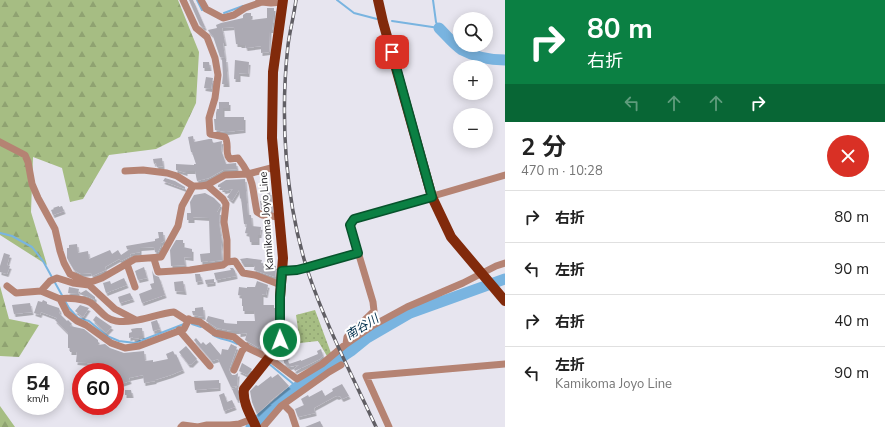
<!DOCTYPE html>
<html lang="ja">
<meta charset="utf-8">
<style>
body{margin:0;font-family:"Nunito Sans","Noto Sans JP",sans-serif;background:#f6f6f6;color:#222;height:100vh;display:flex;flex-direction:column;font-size:15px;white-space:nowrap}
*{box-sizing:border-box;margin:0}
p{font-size:13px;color:#767676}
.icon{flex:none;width:22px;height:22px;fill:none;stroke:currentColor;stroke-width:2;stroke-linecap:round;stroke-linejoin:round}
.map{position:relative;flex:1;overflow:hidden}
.panel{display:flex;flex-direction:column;background:#fff;width:380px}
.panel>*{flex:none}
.hud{background:#0b8043;color:#fff;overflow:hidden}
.fabs{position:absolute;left:453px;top:12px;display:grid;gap:8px}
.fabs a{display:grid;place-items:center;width:40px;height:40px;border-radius:50%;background:#fff;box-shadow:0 2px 10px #0003;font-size:20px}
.speed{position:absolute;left:12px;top:363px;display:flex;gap:8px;font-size:20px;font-weight:700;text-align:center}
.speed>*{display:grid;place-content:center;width:52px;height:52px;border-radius:50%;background:#fff;box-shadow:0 2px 10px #0003;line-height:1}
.speed small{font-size:10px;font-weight:400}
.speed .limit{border:6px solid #d22;background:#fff;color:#111}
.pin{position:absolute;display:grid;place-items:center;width:34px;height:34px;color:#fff;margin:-17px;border-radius:8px;box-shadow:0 2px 6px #0006}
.me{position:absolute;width:44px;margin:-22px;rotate:359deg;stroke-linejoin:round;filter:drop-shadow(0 0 3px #0008)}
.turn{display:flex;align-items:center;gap:14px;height:84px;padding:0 16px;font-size:18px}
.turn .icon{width:52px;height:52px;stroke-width:2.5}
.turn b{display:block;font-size:28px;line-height:34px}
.lanes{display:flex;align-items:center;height:38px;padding:0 16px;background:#0003;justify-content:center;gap:20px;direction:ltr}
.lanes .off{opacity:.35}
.round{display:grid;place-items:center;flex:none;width:42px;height:42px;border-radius:21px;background:#f6f6f6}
.summary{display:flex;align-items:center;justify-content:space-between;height:68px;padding:0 16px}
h1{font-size:24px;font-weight:700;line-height:30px}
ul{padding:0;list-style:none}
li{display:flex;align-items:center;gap:12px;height:52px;padding:0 16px;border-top:1px solid #e0e0e0}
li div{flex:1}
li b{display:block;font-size:15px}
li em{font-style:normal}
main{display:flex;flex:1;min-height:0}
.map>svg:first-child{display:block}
.forest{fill:url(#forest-firs)}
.park{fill:url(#park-dots)}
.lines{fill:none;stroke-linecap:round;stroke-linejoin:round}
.stream{stroke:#79b4e0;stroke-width:2}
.river{stroke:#79b4e0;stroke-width:11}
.building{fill:#acaab3;filter:url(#shadow)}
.street{stroke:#b58373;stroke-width:7}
.primary{stroke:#812a0b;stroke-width:10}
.rail-casing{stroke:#605e64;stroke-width:3.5}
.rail{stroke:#fff;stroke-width:2;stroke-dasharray:6;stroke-linecap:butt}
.route-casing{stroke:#07532c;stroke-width:10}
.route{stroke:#0b8043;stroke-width:7}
.labels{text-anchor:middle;stroke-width:4;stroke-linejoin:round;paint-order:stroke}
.street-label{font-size:11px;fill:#201f23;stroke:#fff}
.water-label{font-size:12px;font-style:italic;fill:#002f4c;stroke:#fff}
</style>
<main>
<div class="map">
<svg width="505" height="427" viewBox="0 0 505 427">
<defs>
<pattern id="forest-firs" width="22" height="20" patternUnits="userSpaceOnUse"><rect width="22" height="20" fill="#a6bd83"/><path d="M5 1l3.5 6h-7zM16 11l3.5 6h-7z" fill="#8fa271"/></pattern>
<pattern id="park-dots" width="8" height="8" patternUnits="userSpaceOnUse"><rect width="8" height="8" fill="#a6bd83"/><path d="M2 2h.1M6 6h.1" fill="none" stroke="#8fa271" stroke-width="1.8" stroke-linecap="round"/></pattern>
<filter id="shadow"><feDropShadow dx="1.5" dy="3" stdDeviation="0" flood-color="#0004"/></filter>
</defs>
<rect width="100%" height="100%" fill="#e7e5ef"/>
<!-- forest -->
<path class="forest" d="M0,0H178L199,52L196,103L180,137L156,149L109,155L83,199L70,202L62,168L33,157L31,212L47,265L0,235Z
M0,286L9,319L39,325L19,357L0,356Z
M0,406L15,427H0Z"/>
<!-- park -->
<path class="park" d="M315,310L331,353L327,356L318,341L300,343L296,315Z"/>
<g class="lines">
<!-- stream -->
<path class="stream" d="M197,0L202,10
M337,0L354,13L377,19
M433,0L436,22L439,28
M224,13L243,6
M392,21L439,28
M0,233L12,236L32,247L43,261L69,308L78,318L89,321L107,336L119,341L135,343L184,324
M192,324L201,327
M213,335C220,340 229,339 237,344
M268,363L297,387"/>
<!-- river -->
<path class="river" d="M439,28C446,35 454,45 462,50C475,57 490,60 505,60
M251,427L297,387L351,351L367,338L410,313L505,279"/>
</g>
<!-- building -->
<path class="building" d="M189,0H193L205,27L204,28L200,25Z
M267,8H274V16L272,30H270L269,52L261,53V46L246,48L245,45H240V44H236L234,27L222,28L225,43H223L225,58L220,57L213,36L209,32L208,30L217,28L216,25L221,23L243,18V15L246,13H251V20L267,18Z
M222,59H226L228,84H222L223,75Z
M235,60L249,62L248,74L239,73V79H234Z
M203,62H209L210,68H203Z
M206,77L213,78L211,89L204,88Z
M219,102H229V108H223V117H244V130L226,132L215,130L214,119H216V113L217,109H219Z
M193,136L194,142L209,139H212L213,143L222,141L221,150L226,164L236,163L237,169L223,170L209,178L197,181L195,171H186V173L176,170V164L194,165V164H196L192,152H191L188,137Z
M162,158L163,166L157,167L156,163L154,164L153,159Z
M165,178L175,181L185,187V189L163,181Z
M245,179L248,215H251L252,226L261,227L260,235H258V242H250L249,234L245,233L247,224H244L241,198L240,199L239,190L232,201L227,197L233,189L224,191L223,189H221V187H218V185L226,180Z
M267,192H270L272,211L261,209L260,201L267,200Z
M205,193L214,198L221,205L217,212H220L219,223L222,242L221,249L222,260L208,262V261L201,262L200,254L210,253L209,218L193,217V220H187V213H191L190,202L194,195Z
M59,206V207L62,206L64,211L53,215L51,210L54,209L53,208Z
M158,232H163L164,241L161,243V246L158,252H155L154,247L140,248V252L130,254L131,256L121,261L119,259L105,267L106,270L92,276L91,273L81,274L74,270L67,258V248H69V245L77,244L78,253L88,251L89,259L110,250L112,254L118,250L121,255L130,249H127L126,246L155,241V239L159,238Z
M176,240H183V247L192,249V258L184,257L185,265L171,266L170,250Z
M4,253L10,255L7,265L10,266L7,274L0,272V266Z
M247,258L262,260L261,263L276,266L275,277L254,270L255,266H253V264H243L240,259Z
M144,267L147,278L138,280L135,271Z
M230,268H233L235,271L236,276L216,280L214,273L231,270Z
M152,270L154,275L159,277L165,295L142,303L139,294L152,289L150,284L154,283Z
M195,274H200L202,281L196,282Z
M124,278L127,285L106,293L103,283L110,281L111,284Z
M214,279V283L206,284L205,280Z
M183,281L185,292L175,291L174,282Z
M257,281L268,285L266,295L262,294V305H274V334H263L259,348L245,340L247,333L239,334V331H232L217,328L206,321L208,316L224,320V323L237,324V321H255L254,311H243V306H242V296L238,295L239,287L247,288V287H255Z
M69,287L79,289L78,294L68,293Z
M86,290L95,297V300L89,297L79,294Z
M130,293L133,299L120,303L118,297Z
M43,300L47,302V304L59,308L60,311L59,313L67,321L68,320L72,324L70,326L84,329L98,340V345L105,344L110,348L124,353L144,351L145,361L153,360V362L168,359L166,354L173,351L175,355L176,354L183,370L171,375L155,380V381L144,383L143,375L129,378L130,381L121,384L118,375L117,376L114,371L106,372V366L98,367V364L76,362L77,352H70V348H68V333L55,320L57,318L41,312L40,315L34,313L38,301L42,302Z
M30,303L32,312L14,314L12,305Z
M80,305L89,308L83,317L75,311Z
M203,307L204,317L193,315L192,311H195V308Z
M96,316L112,327L106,333L93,320Z
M157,320L160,329L153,331L151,322Z
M137,328H142L143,336H139V338L133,339V337L129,338V333L132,332L131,329Z
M297,335L298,341L286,343V336Z
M196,338L201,344L203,342L206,345L210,342L221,355L222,349L228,350L231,344L237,347L229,370L232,375H235L238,373L237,386L231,387L218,359L212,361L194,340Z
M186,346L197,359L191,365L190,364L189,365L179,352Z
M321,349L323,356L320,359L295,371L294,369L299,365L289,367L284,363V360H288L289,364L301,360V361L318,354L317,351Z
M282,351H287L288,357L282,358Z
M242,363L252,369L247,375L239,371Z
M278,374L289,386L269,402H270L257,414L252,402L250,391L256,385L258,386L271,376L272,378Z
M219,380V388L195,390L194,381Z
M342,384L349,396L342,399L340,396L337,397L336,396L314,408L315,413L298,417L295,409L304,405L301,399L308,395L309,397L322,390L325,396L333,391L332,389Z
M238,387V400H237L232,389Z
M125,390H131L132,395H125Z
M224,393L227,402L232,400L235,407L224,411L219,395Z
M320,421L323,427H305Z"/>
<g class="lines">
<!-- street -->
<path class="street" d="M183,0L196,28L207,37L215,58L218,75L215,98L209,118L210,134L225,137C230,145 224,153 230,159L238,158C244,166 250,175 252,184C254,193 255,203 257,212L262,215L279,217
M201,0L206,9L223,18L234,15L245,8L262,2
M259,0L262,2L271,3L283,2
M0,142L25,155L28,162L32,184L38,198L55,229L60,251L64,263L70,274L83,280L91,282L102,278L135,259L161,257L178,226L182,206L193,186
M125,171L143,170L167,173L177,176L193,186H201L207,185L225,175L248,174L275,167
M207,185L223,199L226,204L224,222L227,240V262
M154,259L158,272L190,270L223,265L227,262L235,261L243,273L255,275L281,285
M127,264L135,287
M282,271L297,270L358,253
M7,286L16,293L41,291L60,299L67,313L77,321L86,325L111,343L125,348L139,346L184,329L189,319
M41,291L50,281L57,278L73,283L89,285L115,309L136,320
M60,299C67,297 84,299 91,303C100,309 104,319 116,321C135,324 155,314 174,312L185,319L200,322L215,333L234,337L246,347L269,358L297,379L322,364L346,344L372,326L407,307L463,283L496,266L505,263
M179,330L210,366
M346,344L347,337L374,311L373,302L350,225L354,219L505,175
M234,370L242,351L246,346
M286,407L291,412L296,427
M181,427L183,425L198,427L207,425H230L239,424L252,419
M263,427L281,406L329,372L341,365
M389,427L366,376L505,364"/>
<!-- primary -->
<path class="primary" d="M378,0L383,22L432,197L451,237L505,301
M256,427C251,416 242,402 244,389L279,345L280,340V297L283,258L272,138L273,72L283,0"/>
<defs>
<path id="rail" d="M296,0C294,15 290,30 288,45C280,117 285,199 307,269C325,324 352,375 376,427"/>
</defs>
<!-- rail casing -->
<use href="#rail" class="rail-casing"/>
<!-- rail -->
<use href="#rail" class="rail"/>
</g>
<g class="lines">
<defs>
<path id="route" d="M280,340V297L282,271L297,270L305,268L358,253L350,225L354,219L432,197L392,52"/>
</defs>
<!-- route casing -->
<use href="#route" class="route-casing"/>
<!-- route -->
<use href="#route" class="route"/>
</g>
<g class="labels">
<!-- street labels -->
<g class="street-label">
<text transform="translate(266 221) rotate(-94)" y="4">Kamikoma Joyo Line</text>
</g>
<!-- water labels -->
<g class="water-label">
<text transform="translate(362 327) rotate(-32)" y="4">南谷川</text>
</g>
</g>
</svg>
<div class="fabs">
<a><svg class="icon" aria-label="search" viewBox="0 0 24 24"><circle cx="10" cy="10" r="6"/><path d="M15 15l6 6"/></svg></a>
<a>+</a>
<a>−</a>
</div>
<div class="speed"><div>54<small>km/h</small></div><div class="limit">60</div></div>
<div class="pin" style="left:392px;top:52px;background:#d93025"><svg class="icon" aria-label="arrive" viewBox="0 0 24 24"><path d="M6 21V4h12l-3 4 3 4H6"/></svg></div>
<svg class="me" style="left:280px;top:340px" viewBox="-20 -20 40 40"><circle r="17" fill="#0b8043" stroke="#fff" stroke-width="3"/><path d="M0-11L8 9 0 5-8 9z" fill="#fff"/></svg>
</div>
<section class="panel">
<div class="hud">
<div class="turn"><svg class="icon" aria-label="right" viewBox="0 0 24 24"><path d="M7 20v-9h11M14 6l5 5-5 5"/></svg><div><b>80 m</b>右折</div></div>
<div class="lanes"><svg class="icon off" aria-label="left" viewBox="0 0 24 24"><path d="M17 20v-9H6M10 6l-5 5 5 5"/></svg><svg class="icon off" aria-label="ahead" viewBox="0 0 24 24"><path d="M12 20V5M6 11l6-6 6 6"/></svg><svg class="icon off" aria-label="ahead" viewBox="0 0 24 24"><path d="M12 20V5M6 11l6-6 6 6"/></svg><svg class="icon" aria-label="right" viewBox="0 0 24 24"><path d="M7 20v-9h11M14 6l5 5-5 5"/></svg></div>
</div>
<div class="summary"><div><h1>2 分</h1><p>470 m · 10:28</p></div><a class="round" style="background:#d93025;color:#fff"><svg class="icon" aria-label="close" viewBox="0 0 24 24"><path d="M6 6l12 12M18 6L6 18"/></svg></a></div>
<ul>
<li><svg class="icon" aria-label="right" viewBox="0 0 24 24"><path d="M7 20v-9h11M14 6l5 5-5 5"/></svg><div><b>右折</b></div><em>80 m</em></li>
<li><svg class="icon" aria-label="left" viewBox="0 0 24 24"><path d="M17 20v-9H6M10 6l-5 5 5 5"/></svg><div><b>左折</b></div><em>90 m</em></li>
<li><svg class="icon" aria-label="right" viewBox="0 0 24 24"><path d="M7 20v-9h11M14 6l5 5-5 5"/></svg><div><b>右折</b></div><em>40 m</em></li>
<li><svg class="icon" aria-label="left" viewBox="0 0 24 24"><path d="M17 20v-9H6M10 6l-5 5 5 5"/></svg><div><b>左折</b><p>Kamikoma Joyo Line</p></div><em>90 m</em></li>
</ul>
</section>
</main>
